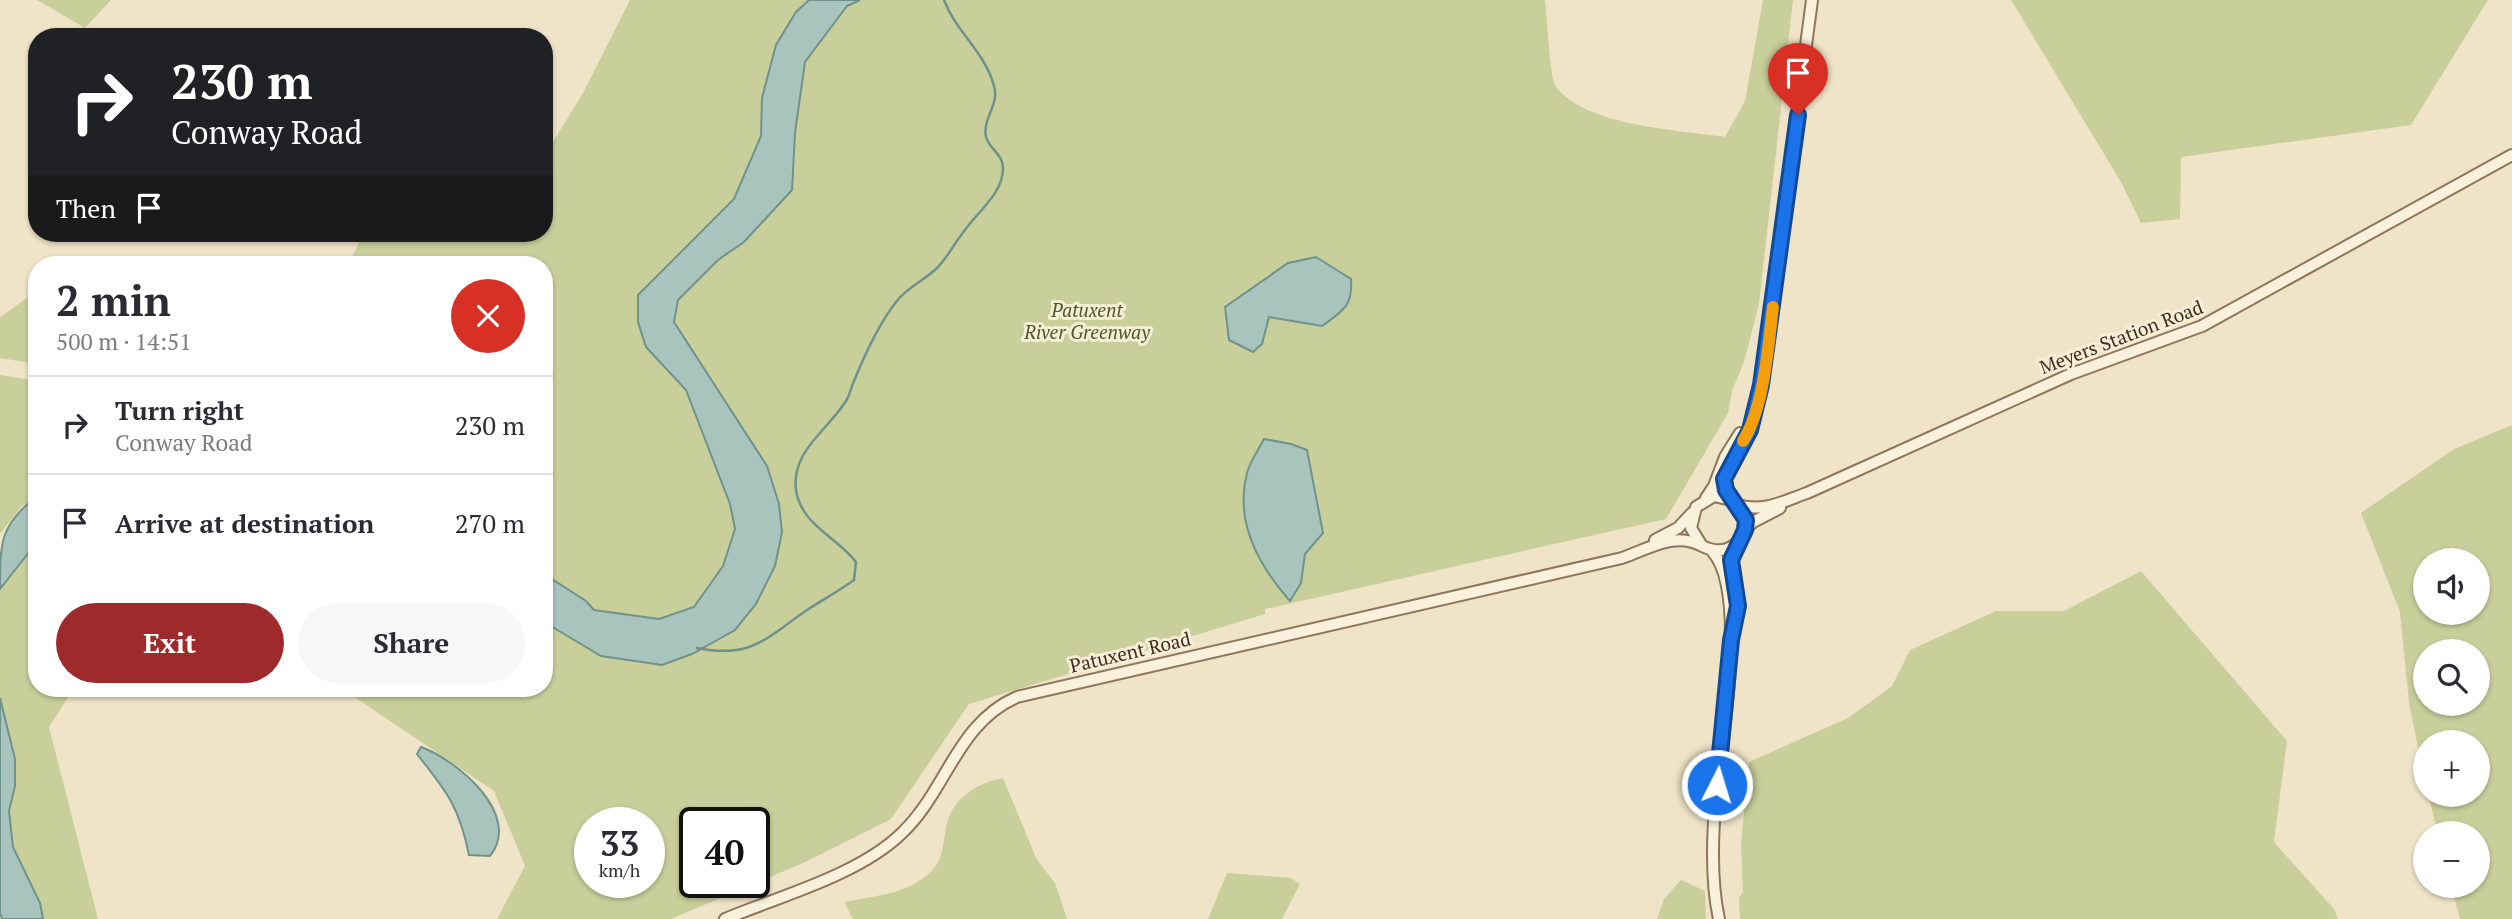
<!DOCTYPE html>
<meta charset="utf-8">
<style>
body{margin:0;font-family:"PT Serif",serif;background:#f7f7f7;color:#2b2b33;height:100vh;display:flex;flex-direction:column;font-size:26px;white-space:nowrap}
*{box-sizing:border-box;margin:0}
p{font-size:23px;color:#7c7c81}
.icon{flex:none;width:38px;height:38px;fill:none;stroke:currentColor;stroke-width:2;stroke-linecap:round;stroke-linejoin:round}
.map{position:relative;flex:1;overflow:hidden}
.sheet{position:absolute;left:28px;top:256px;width:525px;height:441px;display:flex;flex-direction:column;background:#fff;border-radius:28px;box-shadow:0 2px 5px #0004}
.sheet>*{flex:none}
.banner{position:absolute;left:28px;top:28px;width:525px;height:214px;border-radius:28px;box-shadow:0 2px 5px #0004;background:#202124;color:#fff;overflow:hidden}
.tools{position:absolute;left:2413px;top:548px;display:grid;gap:14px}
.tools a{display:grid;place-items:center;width:77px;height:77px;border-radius:50%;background:#fff;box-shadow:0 2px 5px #0004;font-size:35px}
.speed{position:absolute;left:574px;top:807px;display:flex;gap:14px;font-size:35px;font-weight:700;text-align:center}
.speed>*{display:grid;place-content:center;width:91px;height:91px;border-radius:50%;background:#fff;box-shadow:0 2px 5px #0004;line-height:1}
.speed small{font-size:18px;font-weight:400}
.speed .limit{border:4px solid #111;border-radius:10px;background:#fff;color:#111}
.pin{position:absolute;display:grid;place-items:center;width:60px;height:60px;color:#fff;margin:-72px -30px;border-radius:50% 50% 50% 0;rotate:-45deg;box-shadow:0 0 7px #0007}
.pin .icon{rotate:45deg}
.me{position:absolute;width:77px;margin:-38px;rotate:5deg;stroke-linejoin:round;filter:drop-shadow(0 0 5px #0008)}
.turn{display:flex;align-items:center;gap:24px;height:147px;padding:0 28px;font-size:32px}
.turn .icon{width:91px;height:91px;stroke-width:2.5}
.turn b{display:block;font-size:49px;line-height:60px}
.then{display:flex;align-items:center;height:66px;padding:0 28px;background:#0003;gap:14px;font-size:26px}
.round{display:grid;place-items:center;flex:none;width:74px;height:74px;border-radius:37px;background:#f7f7f7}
.overview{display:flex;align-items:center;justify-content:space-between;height:119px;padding:0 28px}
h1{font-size:42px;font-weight:800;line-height:52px}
.action{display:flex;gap:14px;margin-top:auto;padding:14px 28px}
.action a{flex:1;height:80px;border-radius:42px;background:#9e2a2b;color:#fff;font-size:28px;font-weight:800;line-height:80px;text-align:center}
.action a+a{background:#f7f7f7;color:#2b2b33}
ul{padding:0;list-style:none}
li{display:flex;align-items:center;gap:21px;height:98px;padding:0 28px;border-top:2px solid #e1e1e2}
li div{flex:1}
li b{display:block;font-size:26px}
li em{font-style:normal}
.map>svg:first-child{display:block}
.green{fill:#c9cf9b;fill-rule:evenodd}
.water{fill:#a9c4bc;stroke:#6f938a;stroke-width:2}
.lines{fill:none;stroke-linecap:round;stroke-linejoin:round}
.stream{stroke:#6f938a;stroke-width:2.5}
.minor-casing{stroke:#8d765c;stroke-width:14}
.minor{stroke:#faf1dc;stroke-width:10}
.route-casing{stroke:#114b97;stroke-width:18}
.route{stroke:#1a73e8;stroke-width:12}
.slow{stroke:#f59e0b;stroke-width:12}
.labels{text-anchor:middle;stroke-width:6;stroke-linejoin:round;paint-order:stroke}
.park-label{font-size:19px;font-style:italic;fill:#4d5a26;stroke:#f7eed8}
.street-label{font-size:19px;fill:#3d2e20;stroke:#f7eed8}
</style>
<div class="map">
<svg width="2512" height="919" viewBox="0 0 2512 919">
<rect width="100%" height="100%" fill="#f0e4c8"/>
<!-- green -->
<path class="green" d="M37,0H111L85,28Z
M630,0H809L796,12L762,98L761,136L751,164L734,200L672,260L646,347L686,390L730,504L735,529L723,566L694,607L659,619L593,610L586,601L544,574V264H349L363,233H450L492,242L498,233H544V156L582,95Z
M860,0H1545C1547,15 1550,77 1555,85C1582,126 1680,130 1725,137L1745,101L1763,0H1793L1759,304L1744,362L1732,391L1728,413L1666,519L1265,609V614L969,704L891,819L803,863L671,919H497L525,866L494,791L341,688H544V622L601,656L662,665L782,533C774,450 714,392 674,322L678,300L718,260L744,242L775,209L795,160V133L805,62L847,6ZM590,822H649V882H590ZM695,822H754V882H695Z
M2011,0H2488L2411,125L2181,157L2180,219L2141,223L2121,182Z
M37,291V364L0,358V317Z
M0,375L37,381V496L21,507L0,534Z
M2512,425V919H2460L2451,886H2478V833H2438L2428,795L2478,794V742H2426L2425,782L2409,703L2400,612L2361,513L2454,449ZM2426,560H2478V612H2426ZM2426,651H2478V704H2426Z
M37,542V688H74L49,727L98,919H43L41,908L30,919H0V589Z
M2141,571L2287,741L2274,842L2334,909L2338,919H1740L1739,898L1743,892L1741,843L1749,762L1848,718L1892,686L1910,650L1996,611H2064Z
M1003,778L1037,860L1055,883L1067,919H853L844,902C875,896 918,893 937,864C943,855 944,838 946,827C952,798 977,783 1003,778Z
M1227,873L1291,878L1300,884L1282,919H1208Z
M1681,880L1705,891L1706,919H1657L1664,899Z"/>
<!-- water -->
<path class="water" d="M809,0H860L847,6L805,62L795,133L792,190L744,242L718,260L678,300L674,322L767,466L779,504L782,532L775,566L756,604L735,630L692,654L662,665L601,656L544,622V574L586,601L594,610L659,619L694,607L723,566L735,529L730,504L686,390L646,347L638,322V295L734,199L761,136L762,98L776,45L796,12Z
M1316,257L1351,279C1353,306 1343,311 1322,326L1269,317L1262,344L1253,352L1229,340L1225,307L1288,263Z
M1264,439L1291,444L1307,450L1323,533L1305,554L1301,583L1290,601C1259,566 1234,522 1247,473C1250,461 1259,449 1264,439Z
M37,496V542L0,589C0,542 0,525 37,496Z
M0,698L15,759V786L9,811L13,847L40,903L43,919H3L0,914Z
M421,747C457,760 523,815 490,856L469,855C459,806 447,792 417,754Z"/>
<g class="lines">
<!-- stream -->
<path class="stream" d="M697,648C752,659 766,638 807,610C822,600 839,591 854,580L856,562C837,537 801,525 796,490C791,451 828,430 846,401C850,395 851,387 854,381C865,354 878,325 896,302C906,288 925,280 937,268C948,257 955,242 965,230C978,211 1003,194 1003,168C1003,154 989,149 986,137C982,119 1000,104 994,86C985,52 956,32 944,0"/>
<defs>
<path id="minor" d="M1706,498L1714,486L1725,457L1740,433
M1735,501L1714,496L1696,507L1691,528L1702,546C1721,555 1736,550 1745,530C1746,508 1728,499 1724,479L1750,430L1761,385L1812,0
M1738,505C1763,513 1784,501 1807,493L2071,374L2202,326L2512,155
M1745,530L1753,522L1780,508
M1655,540L1678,528L1692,513
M1712,551C1750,592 1720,751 1715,807C1712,845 1711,883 1719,919
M1737,617L1731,560L1738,544
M725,919C780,896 859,875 902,833C947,790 957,723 1017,697L1622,558C1648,549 1675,531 1702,546"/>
</defs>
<!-- minor casing -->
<use href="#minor" class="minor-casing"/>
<!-- minor -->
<use href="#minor" class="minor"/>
</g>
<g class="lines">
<defs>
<path id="route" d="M1717,785L1731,640L1738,606L1731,560L1745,530L1746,520L1726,490L1724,479L1750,430L1761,385L1798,115"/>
</defs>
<!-- route casing -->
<use href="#route" class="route-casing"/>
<!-- route -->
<use href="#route" class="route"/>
<!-- slow -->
<path class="slow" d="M1743,441C1764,408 1768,347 1773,307"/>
</g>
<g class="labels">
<!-- park labels -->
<g class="park-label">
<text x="1087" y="317">Patuxent<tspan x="1087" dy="22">River Greenway</tspan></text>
</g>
<!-- street labels -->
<g class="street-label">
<text transform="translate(2121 337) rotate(-21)" y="7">Meyers Station Road</text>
<text transform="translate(1130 652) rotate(-13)" y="7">Patuxent Road</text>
</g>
</g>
</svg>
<div class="tools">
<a><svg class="icon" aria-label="sound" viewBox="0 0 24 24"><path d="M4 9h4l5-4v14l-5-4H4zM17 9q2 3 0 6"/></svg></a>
<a><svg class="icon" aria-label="search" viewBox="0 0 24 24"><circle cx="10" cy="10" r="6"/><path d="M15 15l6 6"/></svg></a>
<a>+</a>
<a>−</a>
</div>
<div class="speed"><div>33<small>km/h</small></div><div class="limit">40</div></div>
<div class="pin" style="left:1798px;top:115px;background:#d93025"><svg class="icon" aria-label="arrive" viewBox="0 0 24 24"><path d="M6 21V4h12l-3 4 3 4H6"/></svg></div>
<svg class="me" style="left:1717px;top:785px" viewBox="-20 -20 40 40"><circle r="17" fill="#1a73e8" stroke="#fff" stroke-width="3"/><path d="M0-11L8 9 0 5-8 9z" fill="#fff"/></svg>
<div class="banner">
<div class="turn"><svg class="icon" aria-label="right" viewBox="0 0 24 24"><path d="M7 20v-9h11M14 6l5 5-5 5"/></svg><div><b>230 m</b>Conway Road</div></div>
<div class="then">Then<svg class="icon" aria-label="arrive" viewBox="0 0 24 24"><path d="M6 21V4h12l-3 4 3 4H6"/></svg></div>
</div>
<section class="sheet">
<div class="overview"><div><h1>2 min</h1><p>500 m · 14:51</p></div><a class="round" style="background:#d93025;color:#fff"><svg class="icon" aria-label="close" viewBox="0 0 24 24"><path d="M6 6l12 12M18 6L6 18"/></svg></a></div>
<ul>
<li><svg class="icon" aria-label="right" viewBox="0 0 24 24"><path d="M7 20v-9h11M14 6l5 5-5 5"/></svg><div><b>Turn right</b><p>Conway Road</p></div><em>230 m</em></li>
<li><svg class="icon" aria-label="arrive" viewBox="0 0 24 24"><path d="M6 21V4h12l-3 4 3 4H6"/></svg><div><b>Arrive at destination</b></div><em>270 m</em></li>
</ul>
<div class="action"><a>Exit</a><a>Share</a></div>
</section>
</div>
